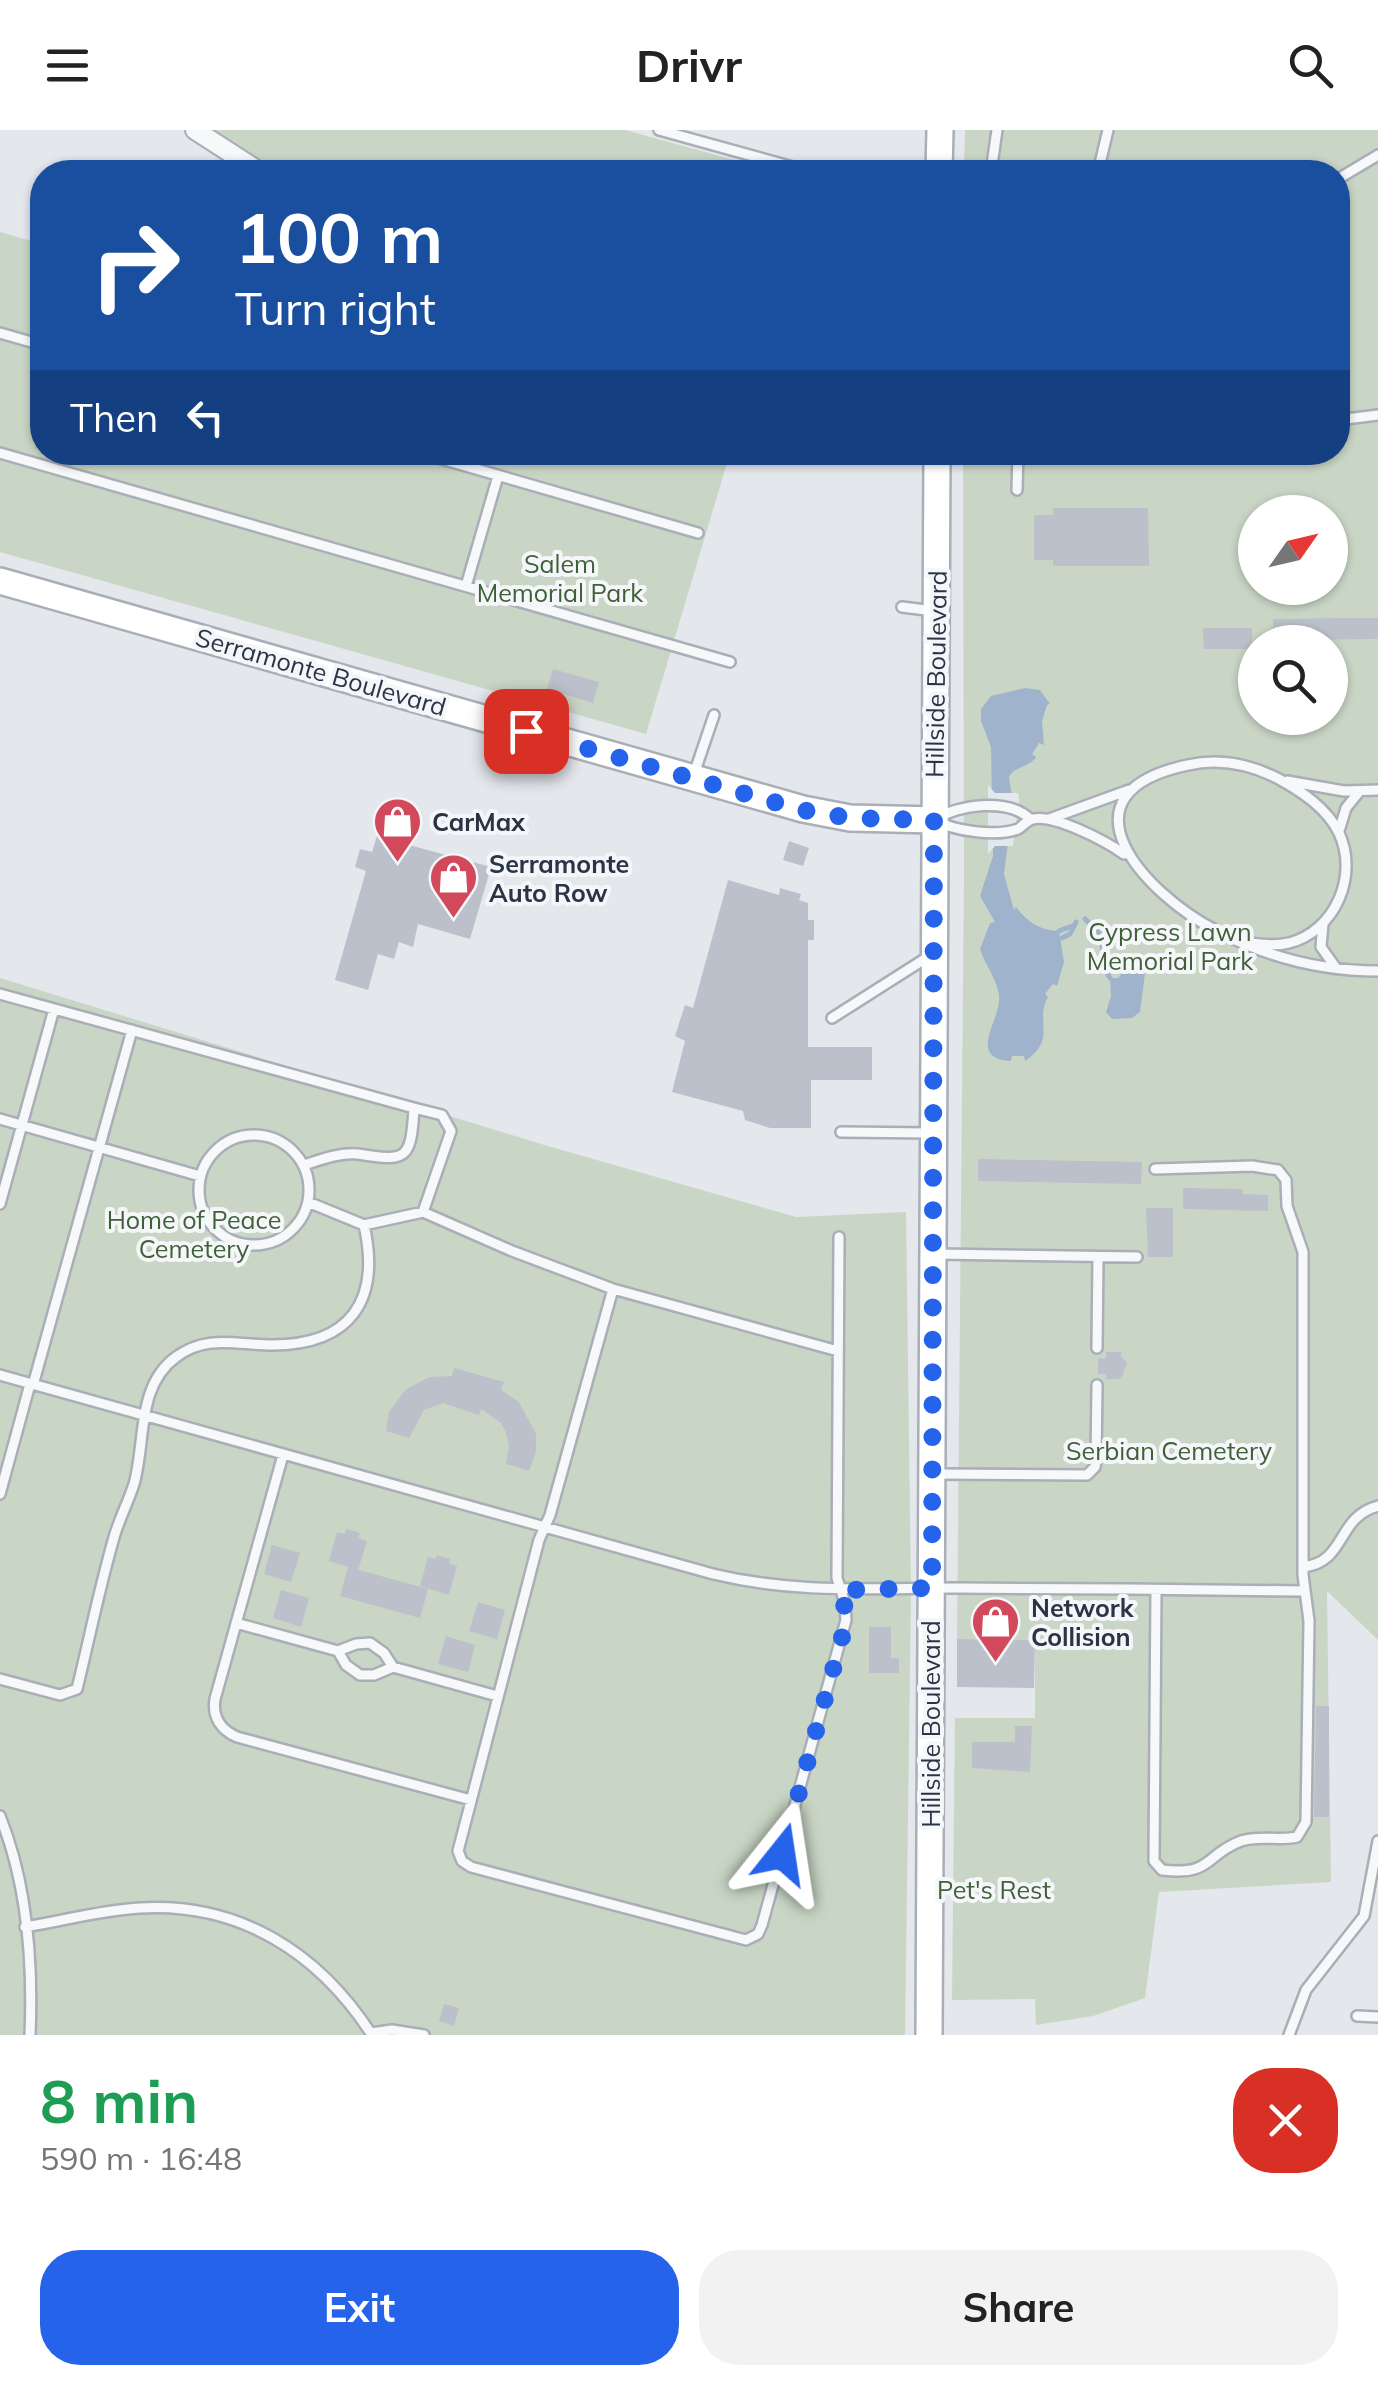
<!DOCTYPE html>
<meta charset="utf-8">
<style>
body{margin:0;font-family:Mulish,sans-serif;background:#f2f2f2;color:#222;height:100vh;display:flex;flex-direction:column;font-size:38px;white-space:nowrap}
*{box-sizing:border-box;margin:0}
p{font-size:32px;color:#767676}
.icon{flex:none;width:55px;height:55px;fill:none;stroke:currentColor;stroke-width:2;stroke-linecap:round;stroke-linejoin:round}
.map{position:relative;height:1905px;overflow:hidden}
.drawer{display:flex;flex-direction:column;background:#fff;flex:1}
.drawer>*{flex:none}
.guide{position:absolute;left:30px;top:30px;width:1320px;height:305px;border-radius:40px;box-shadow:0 2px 8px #0004;background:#1a4fa0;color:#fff;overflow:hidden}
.needle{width:65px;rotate:56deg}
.fabs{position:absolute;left:1238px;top:365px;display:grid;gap:20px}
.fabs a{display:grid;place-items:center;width:110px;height:110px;border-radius:50%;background:#fff;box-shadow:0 2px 8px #0004;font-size:50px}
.pin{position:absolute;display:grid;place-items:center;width:85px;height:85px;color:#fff;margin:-42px;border-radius:20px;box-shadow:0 5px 15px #0006}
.me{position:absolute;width:110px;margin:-55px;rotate:15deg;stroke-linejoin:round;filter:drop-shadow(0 0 8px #0008)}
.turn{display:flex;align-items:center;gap:35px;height:210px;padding:0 40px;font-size:45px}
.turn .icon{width:130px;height:130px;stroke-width:2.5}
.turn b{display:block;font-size:70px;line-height:85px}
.then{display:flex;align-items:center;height:95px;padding:0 40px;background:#0003;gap:20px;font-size:38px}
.round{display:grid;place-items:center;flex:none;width:105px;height:105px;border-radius:40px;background:#f2f2f2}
.overview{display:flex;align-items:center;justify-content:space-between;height:170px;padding:0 40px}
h1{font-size:60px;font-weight:700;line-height:75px;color:#1e9e55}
.primary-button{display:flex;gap:20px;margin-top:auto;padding:20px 40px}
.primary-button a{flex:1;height:115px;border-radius:40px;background:#2563eb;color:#fff;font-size:40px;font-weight:700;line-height:115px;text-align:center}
.primary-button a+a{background:#f2f2f2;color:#222}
header{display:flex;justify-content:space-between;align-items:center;height:130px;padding:0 40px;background:#fff;font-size:45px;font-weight:700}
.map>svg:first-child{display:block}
.green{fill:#c9d6c5;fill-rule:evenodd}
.water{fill:#9fb4cc}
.pier{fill:#e4e7ec}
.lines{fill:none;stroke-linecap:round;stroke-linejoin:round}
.stream{stroke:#9fb4cc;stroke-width:5}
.building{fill:#bbc0ca}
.lane-casing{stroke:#a9aeb7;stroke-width:14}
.street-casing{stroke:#a9aeb7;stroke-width:22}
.secondary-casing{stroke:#a9aeb7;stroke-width:30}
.lane{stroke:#f7f8fa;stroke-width:9}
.street{stroke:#f7f8fa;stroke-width:18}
.secondary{stroke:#fff;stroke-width:25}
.route{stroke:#2563eb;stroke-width:18;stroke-dasharray:0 32.4}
.labels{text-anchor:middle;stroke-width:8;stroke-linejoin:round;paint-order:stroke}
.park-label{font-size:25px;fill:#3f6138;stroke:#f4f6f9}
.street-label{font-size:25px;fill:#2b3445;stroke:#f4f6f9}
.poi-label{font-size:25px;font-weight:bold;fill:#2b3445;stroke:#f4f6f9;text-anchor:start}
</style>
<header><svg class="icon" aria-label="menu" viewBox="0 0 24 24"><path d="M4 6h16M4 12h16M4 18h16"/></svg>Drivr<svg class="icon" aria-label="search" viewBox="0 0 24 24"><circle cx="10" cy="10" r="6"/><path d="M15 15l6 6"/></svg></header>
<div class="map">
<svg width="1378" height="1905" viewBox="0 0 1378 1905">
<rect width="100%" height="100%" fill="#e4e7ec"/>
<!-- green -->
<path class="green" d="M192,0H625L778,42H257Z
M965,0H1378V1510L1327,1461L1331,1752L1159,1762L1145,1868L1093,1886L1036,1895L1035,1869L952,1870L955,1588H1035V1510L957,1509L964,746L963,323L1338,322V42H964ZM1255,382H1330V458H1255ZM1255,512H1330V588H1255Z
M0,102L42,114V322L730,323L646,604L0,422Z
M0,848L541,1014L796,1087L906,1082L911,1464L905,1905H0Z"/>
<!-- water -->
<path class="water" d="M1025,558L1040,560L1050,574L1047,575L1042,591L1044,615L1039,613L1032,624L1036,627C1029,638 1014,636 1009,647L1013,674L1004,744L1014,780L1016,777C1027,792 1041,801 1059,801L1064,832L1057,856L1053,854L1045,864L1048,867C1034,891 1058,909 1025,931L1024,926H1012L1011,931C965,928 1002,890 999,865C997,849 985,835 980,819L990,793L995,792L980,766L993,726L991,617L981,591V579L991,566Z
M1130,834L1139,836L1145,843L1140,882L1132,888L1112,889L1106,882L1111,866L1110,848H1118Z"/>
<!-- pier -->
<path class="pier" d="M988,655L995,663H1018L1019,670L1013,716H995L988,724Z"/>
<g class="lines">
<!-- stream -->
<path class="stream" d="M1085,789L1102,806L1103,837L1110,848
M1059,801L1072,796
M1062,808L1070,804L1076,792"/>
</g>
<!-- building -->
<path class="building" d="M1053,378H1148L1149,436H1053V430H1034V385H1053Z
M1344,488H1378V509L1273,510V489Z
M1203,498H1252V519H1204Z
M553,539L599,552L593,573L547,559Z
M395,698L413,703L409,715L491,737L470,809L418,794L413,817L399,812L394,829L378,824L368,860L335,850L366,741L355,737L360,719L372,722L377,706L392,710Z
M789,711L809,718L803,736L783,730Z
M728,750L779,765L780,758L801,764L799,770L808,773V790H814V810H808V917H872V950H811V998H770L745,990L743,981L672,962L685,911L675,906L685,875L693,878Z
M978,1029L1142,1032L1141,1054L978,1051Z
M1183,1058L1243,1059V1064L1268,1065V1081L1183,1079Z
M1146,1078H1173V1127H1148Z
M1106,1222H1121V1227L1127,1232L1121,1249H1106V1244H1098V1228L1106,1229Z
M454,1238L504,1252L501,1260L519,1272L536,1304V1321L529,1341L506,1334L509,1315L505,1300L501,1293L481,1279L479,1285L443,1273L424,1280L409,1308L386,1301L389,1282L406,1259L430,1247L452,1246Z
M346,1399L360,1403L358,1408L367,1411L358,1440L329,1431L337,1402L345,1404Z
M272,1415L300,1423L291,1452L264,1444Z
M437,1425L450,1429L449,1433L457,1436L449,1465L420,1456L428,1427L435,1429Z
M348,1437L428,1459L420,1488L340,1466Z
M281,1460L309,1468L301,1497L273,1488Z
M478,1472L505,1480L497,1509L469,1501Z
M869,1497H891V1528H899V1543H869Z
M446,1506L475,1515L468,1542L438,1534Z
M957,1509L1035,1510L1034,1558L957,1557Z
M1316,1576H1329V1687H1314Z
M1015,1596H1032L1030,1642L972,1638V1612H1015Z
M444,1874L459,1878L454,1896L439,1891Z"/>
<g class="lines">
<defs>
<path id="lane" d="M659,0L811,42
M991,42L997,0
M1098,42L1108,0
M1338,49L1378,25
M0,203L42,215
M1338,290L1378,285
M417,322L698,403
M0,323L730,532
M1017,360L1018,322
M466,456L498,346
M902,477L934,481
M694,644L714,585
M1287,651L1344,661L1378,660
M1030,689C1009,668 957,674 935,690C953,701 996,707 1018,699C1022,697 1025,692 1030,690C1050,681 1107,712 1124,724
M1049,689L1129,660
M1339,701L1346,678L1359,662
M1323,794L1321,817L1336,838
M1236,810C1253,814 1271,817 1289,813C1335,801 1359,746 1339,703C1327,678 1301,661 1277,648C1249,634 1219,628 1188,635C1053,663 1143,763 1217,801C1267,827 1321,841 1378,841
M0,864L414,978
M832,888L931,825
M0,989L200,1046
M841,1002L930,1003
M199 1060a55 55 0 1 1 110 0a55 55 0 1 1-110 0Z
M304,1035C320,1030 340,1022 358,1024C407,1032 411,1030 414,978L442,985L451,1001L423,1082
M1155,1039L1252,1036L1278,1040L1286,1050L1287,1076L1303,1122V1445L1309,1491L1306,1692L1297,1707C1279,1711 1258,1705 1241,1711C1204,1725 1213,1746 1162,1740L1154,1731L1156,1460
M308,1072L364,1095
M0,1074L54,879
M936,1124L1137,1127
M613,1159L550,1385L539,1410L458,1721L462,1731L471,1737L746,1810L758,1804L762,1795L846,1490L845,1473L837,1448L839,1107
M1097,1218L1098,1127
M0,1245L713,1444C796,1464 871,1458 955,1458C1072,1458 1188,1460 1305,1461
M33,1255L132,900
M283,1325L215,1569C212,1587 221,1600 237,1607L471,1670
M935,1344L1087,1345L1095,1337L1096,1331L1097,1255
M0,1364L30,1254
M1303,1437C1347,1432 1336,1387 1378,1376
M236,1493L338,1521L356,1514L370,1513L384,1523L393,1537
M338,1521L346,1535L360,1545H374L393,1537L497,1566
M0,1549L60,1565L77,1559C89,1510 99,1460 113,1411C118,1391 128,1373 134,1354C146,1312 136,1256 176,1227C207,1204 237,1215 272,1215C351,1215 381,1170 364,1095L423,1082L512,1121L613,1159L838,1221
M0,1686C27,1753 33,1834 30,1905
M25,1797C63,1791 101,1780 140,1778C240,1772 319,1823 372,1905
M1357,1886L1378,1887
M371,1903L392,1900L424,1905
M1289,1905L1306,1860L1364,1786L1378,1711"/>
<path id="street" d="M195,0L260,42"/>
<path id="secondary" d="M939,42L940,0
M0,451L803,679L850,688L935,690
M929,1905L937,322"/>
</defs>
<!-- lane casing -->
<use href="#lane" class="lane-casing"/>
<!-- street casing -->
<use href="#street" class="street-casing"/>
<!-- secondary casing -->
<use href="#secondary" class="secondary-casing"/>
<!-- lane -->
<use href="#lane" class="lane"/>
<!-- street -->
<use href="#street" class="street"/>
<!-- secondary -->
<use href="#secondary" class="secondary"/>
</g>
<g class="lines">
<!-- route -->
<path class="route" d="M526,601L802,680L850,688L934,690L932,1458L840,1460L846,1482L844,1500L782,1724"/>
</g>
<!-- icons -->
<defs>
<symbol id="shop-pin" viewBox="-11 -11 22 30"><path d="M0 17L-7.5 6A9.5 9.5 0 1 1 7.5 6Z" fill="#d1495b" stroke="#f4f6f9"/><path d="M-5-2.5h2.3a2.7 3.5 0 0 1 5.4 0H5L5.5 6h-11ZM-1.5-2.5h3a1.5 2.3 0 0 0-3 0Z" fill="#fff"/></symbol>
</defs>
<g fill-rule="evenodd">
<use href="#shop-pin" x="370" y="664" width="55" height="75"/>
<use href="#shop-pin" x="426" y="720" width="55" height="75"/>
<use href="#shop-pin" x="968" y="1464" width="55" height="75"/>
</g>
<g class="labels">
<!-- park labels -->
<g class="park-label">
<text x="560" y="443">Salem<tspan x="560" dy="29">Memorial Park</tspan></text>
<text x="1170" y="811">Cypress Lawn<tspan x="1170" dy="29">Memorial Park</tspan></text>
<text x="194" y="1099">Home of Peace<tspan x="194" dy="29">Cemetery</tspan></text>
<text x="1169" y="1330">Serbian Cemetery</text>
<text x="994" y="1769">Pet's Rest</text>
</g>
<!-- street labels -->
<g class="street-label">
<text transform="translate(321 542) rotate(16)" y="9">Serramonte Boulevard</text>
<text transform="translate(936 544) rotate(-89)" y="9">Hillside Boulevard</text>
<text transform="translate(931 1594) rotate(-90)" y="9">Hillside Boulevard</text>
</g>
<!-- poi labels -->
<g class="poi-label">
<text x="432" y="701">CarMax</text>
<text x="489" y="743">Serramonte<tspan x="489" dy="29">Auto Row</tspan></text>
<text x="1031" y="1487">Network<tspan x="1031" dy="29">Collision</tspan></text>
</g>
</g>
</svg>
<div class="fabs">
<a><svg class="needle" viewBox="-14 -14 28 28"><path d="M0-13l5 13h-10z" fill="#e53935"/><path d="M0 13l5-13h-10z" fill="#767676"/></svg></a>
<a><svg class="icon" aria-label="search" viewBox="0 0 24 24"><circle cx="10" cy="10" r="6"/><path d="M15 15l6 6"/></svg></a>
</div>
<div class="pin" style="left:526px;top:601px;background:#d93025"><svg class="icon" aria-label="arrive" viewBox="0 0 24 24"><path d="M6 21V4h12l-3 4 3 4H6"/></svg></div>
<svg class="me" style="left:782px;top:1724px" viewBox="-20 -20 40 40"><path d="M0-17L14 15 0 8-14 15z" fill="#2563eb" stroke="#fff" stroke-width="4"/></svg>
<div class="guide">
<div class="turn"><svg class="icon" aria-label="right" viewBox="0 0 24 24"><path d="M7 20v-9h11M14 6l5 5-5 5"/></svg><div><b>100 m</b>Turn right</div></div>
<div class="then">Then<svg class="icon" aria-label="left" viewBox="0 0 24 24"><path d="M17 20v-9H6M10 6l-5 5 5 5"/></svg></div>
</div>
</div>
<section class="drawer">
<div class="overview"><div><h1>8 min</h1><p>590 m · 16:48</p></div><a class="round" style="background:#d93025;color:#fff"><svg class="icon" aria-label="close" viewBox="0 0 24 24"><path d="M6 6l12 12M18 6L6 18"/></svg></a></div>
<div class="primary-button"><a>Exit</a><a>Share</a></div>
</section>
